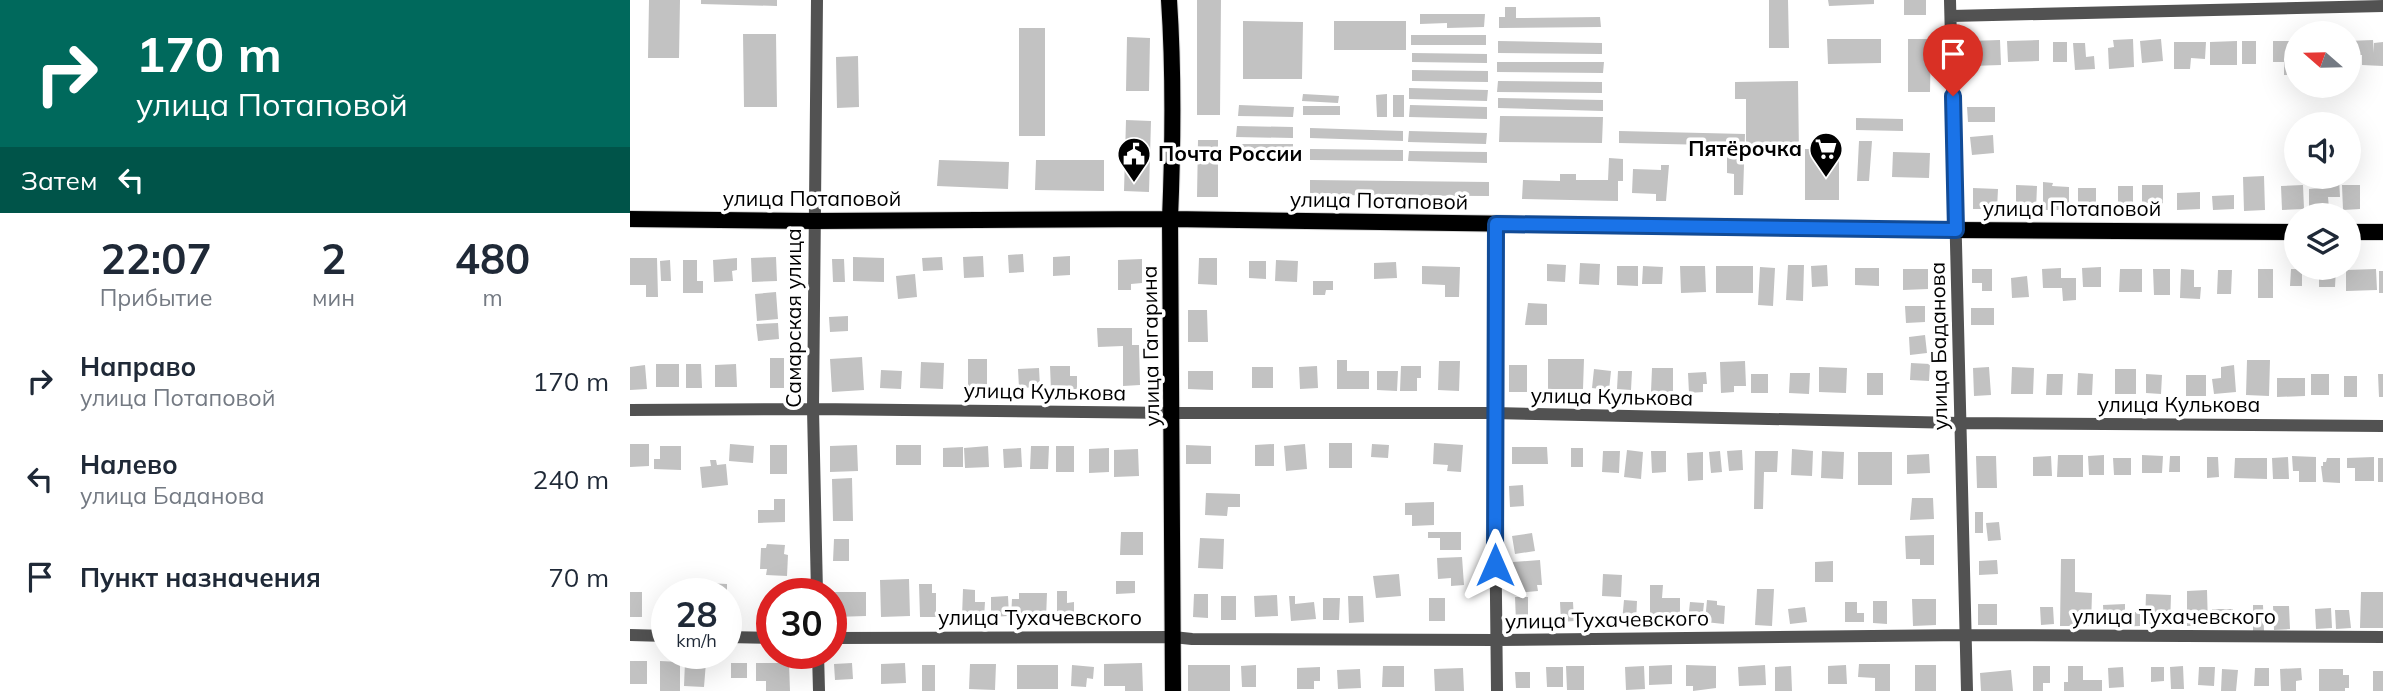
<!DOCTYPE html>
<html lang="ru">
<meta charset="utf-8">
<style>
body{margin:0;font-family:Mulish,sans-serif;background:#f6f6f7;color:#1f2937;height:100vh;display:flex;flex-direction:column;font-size:26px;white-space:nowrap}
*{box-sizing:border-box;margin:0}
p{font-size:23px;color:#747a83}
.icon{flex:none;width:38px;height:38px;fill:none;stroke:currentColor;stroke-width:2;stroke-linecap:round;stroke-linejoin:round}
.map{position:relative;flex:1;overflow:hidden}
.details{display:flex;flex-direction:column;background:#fff;width:630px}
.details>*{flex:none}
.top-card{background:#00695c;color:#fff;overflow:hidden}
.needle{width:46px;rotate:290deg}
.fabs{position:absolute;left:1654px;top:21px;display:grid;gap:14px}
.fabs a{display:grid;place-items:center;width:77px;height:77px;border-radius:50%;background:#fff;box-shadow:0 7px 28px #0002;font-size:35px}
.speed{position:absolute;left:21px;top:578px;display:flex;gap:14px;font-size:35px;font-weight:700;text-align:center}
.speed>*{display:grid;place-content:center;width:91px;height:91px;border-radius:50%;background:#fff;box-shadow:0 7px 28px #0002;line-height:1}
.speed small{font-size:18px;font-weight:400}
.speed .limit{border:10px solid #d22;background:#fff;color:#111}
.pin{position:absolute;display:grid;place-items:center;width:60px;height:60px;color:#fff;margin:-72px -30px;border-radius:50% 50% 50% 0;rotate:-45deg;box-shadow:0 0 7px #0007}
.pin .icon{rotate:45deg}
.me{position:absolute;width:77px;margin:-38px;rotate:0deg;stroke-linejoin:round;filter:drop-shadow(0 0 5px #0008)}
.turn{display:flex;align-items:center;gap:24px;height:147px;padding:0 21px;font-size:32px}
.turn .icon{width:91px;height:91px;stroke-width:2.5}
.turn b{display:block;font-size:49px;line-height:60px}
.then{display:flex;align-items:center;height:66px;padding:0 21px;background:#0003;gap:14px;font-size:26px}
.eta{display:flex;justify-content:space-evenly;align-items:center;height:119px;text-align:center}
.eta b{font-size:42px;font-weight:700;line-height:49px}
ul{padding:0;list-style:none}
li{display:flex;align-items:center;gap:21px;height:98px;padding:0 21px}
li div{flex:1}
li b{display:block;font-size:26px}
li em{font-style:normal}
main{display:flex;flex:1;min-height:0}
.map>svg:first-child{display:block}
.building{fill:#c2c2c2}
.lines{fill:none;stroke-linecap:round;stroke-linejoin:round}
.major-casing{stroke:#dbdbdb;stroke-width:18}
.minor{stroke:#525252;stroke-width:12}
.major{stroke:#000;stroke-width:16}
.route-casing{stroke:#114b97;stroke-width:18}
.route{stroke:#1a73e8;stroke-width:12}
.labels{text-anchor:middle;stroke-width:7;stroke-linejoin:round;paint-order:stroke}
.poi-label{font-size:21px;font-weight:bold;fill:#000;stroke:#fff;text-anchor:end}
.street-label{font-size:21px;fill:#000;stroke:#fff}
</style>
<main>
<section class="details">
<div class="top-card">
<div class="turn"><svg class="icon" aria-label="right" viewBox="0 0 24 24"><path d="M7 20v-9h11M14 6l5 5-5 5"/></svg><div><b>170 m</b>улица Потаповой</div></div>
<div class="then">Затем<svg class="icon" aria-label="left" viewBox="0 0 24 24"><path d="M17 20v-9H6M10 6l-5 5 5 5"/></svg></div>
</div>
<div class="eta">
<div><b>22:07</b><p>Прибытие</p></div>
<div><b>2</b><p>мин</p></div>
<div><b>480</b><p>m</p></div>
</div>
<ul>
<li><svg class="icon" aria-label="right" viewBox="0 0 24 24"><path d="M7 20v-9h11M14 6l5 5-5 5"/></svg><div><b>Направо</b><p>улица Потаповой</p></div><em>170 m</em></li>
<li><svg class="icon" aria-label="left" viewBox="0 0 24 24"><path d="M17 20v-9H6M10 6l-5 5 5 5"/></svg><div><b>Налево</b><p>улица Баданова</p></div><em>240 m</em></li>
<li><svg class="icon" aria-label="arrive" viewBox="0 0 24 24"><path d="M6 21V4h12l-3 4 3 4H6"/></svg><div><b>Пункт назначения</b></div><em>70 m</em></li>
</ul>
</section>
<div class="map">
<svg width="1753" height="691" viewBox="0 0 1753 691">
<rect width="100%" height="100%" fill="#fff"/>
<!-- building -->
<path class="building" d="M19,0H50L49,58H18Z
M71,0H147V6L71,4Z
M567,0H591L590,115H567Z
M1139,0H1158L1159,48H1139Z
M1198,0H1244V4L1199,6Z
M1274,0H1296V15H1274Z
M875,7H886V18L970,17L971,27L869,28V17H875Z
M790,14H855L854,27L817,28V23L790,24Z
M613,21L673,22L672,79H613Z
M704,21H776V50H704Z
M389,28H415V136H389Z
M113,34H146L147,107H114Z
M781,35H856V45H781Z
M497,37L520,38L519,91H496Z
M1197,39H1251V63L1198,64Z
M1278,39H1301L1300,92H1278Z
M1503,39L1504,67L1479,69L1478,48L1484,47L1483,40Z
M1531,39L1533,61L1512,63L1510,41Z
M1370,40L1371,65L1341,66L1340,41Z
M1409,40V61L1378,62L1377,41Z
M1743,40L1744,53V43L1753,42V66L1732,65V55H1726V65H1718V41Z
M868,41L972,43V54L868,53Z
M1607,41V65H1580V42Z
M1612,41H1626V64H1612Z
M1643,41H1666V75H1654V62H1643Z
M1423,42H1437V62H1423Z
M1544,42H1576L1575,59L1561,58L1560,69H1544Z
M1443,43H1455L1456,57L1464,56L1465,69L1445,70Z
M782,53L857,54V63L782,62Z
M228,56L229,107L207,108L206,57Z
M867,62H974L973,73L867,72Z
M782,70L858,71V82L782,81Z
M868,81L972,82V93L867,92Z
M1168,81L1169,154H1116V99H1105V82Z
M779,88L858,90L857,101L779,99Z
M673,94L709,96L708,103L672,101Z
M757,94V117H747L746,95Z
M763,95H774V117H763Z
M868,98L973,100V111L868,108Z
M609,105L664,107L663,117L608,116Z
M780,105L857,107V119L779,117Z
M673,106H710V115H673Z
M1337,107H1365V122H1338Z
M870,116L973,117L972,143L869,142Z
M1226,118L1273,119V131L1226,130Z
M496,120L521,121L519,192L494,191Z
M607,126L663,127V138L606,137Z
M680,128L773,131V141L680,138Z
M779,131L857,133L856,144L778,142Z
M989,131L1115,134L1113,195H1104V174L1097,173V153H1081L1082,145L989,143Z
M1363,135L1364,153L1342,155L1340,137Z
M568,140H588V197H567Z
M1229,141H1242L1239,181H1227Z
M1191,142H1209V200H1175V149H1191Z
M606,144H663V155H606Z
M680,149L773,150V161L680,160Z
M779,151L857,152V163L778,161Z
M1263,152L1300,153L1299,178L1262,177Z
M979,158L993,159V181H988V201L892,199L893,180L930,181V174H946V180H978Z
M309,160L379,162L378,189L307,186Z
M406,160H474V191L405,190Z
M1031,165H1039L1036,201H1026V194L1002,193L1003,169L1031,170Z
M1634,176L1635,210L1614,211L1613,177Z
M1709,178L1710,197H1698L1699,209L1679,210V189L1691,188L1690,179Z
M680,180L859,182V196L680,195Z
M1413,182L1423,183L1422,186L1439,187V210H1413Z
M1386,185L1407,186L1406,210H1386Z
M1512,185H1533V208H1512Z
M1673,185L1674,209L1652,210L1651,186Z
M1712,185H1730V209L1713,210Z
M1488,186H1503V208H1488Z
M1343,188L1368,189L1367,209H1343Z
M1448,188H1466V209H1448Z
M1570,192V209L1547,210V193Z
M1604,195V209L1583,210L1582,196Z
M393,254L394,272L379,273L378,255Z
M353,256L354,277L334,278L333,257Z
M440,256V275L423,276V257Z
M146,257L147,281L122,282L121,258Z
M223,257L254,258V282L223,281Z
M312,257L313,270L293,271L292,258Z
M0,258H27L28,297H16V285H0Z
M107,258V270L102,271L103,281L84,282L83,260Z
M569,258H587V285L568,284Z
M202,259H214L215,282H203Z
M512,259V283L501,284V290H488V260Z
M40,260L41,281H31L30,261Z
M53,260H67V281H73V293H53Z
M646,260L668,261L667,282L645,281Z
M619,261H636V279L619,278Z
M766,262L767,278L744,279V263Z
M950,263L970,264L969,285L949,284Z
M917,264L936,265L935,282L917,281Z
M1158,265H1174L1173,301L1156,300Z
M1197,265L1198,286L1182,287L1181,266Z
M792,266L830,267L829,297H815V285L792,284Z
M987,266H1008V286L987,285Z
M1013,266L1033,267L1032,284H1012Z
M1050,266H1075L1076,292L1051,293Z
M1086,266H1123V293H1086Z
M1130,267L1145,268L1143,306L1128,305Z
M1471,267V287H1453L1452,268Z
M1225,268H1249V286L1225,285Z
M1431,268V278H1446V300L1433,301L1432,288H1413L1412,269Z
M1689,268H1706L1705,287H1689Z
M1273,269H1298V289L1273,290Z
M1342,269H1362V291H1352V283H1342Z
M1490,269H1512V292H1489Z
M1523,269H1540V295H1524Z
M1551,269L1564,270V287H1571L1570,299L1550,298Z
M1628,269H1643V298H1628Z
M1661,269H1672V286H1660Z
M1746,269L1747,290L1716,291V270Z
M1588,270H1602L1601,294H1587Z
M1749,271H1753V293H1749Z
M285,274L287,297L268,299L266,276Z
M1397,276L1399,297L1382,298L1381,278Z
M683,281H703V290H696L695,295H683Z
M146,292L148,319L127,321L125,294Z
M898,303L917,304V325H895Z
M1275,306H1295V322L1276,323Z
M1341,308H1364V325H1341Z
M558,310H577L578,342H558Z
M218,316V331L200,332L199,317Z
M148,323L149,339L128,341L126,324Z
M467,328H502V345H509L510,385L493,386V346L468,347Z
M1295,335L1297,353L1280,355L1279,337Z
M232,357L234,390L202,392L200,359Z
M140,358H154V388H140Z
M338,359H357V389H338Z
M918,359H954L953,389H918Z
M707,360H717V371H739V389H707Z
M1617,360H1640L1639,396L1616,395Z
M809,361H830L829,391L808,390Z
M1115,361L1116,386H1104V392L1091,393L1090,362Z
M291,362L314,363L313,389L290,388Z
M1281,363L1300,364L1299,381L1280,380Z
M26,364H49V387H26Z
M56,364H71L72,388H56Z
M106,364L107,387H85V365Z
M15,365L17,389L0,390V367Z
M879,365H897V392H879Z
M1604,365L1606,392L1584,394L1582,379L1591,378V367Z
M420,366H440V376H447V389L421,390Z
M687,366L688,388L670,389L669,367Z
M771,366H791V378H787V391H770Z
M622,367H643V388H622Z
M1189,367L1217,368L1216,393L1189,392Z
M1359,367L1361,395L1344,396L1343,368Z
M1382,367L1404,368L1403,394H1381Z
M409,368L410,387L389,388L388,369Z
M1022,368H1043V392H1021Z
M964,369L981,371L979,390L962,388Z
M1485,369H1506V394H1485Z
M251,370L272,371L271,389L250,388Z
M558,371H583V390L558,389Z
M747,371H768L767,391L747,390Z
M988,371H1002L1001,390L987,389Z
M1076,372L1077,384H1073V392L1059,393L1058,373Z
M1160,373H1180L1179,394L1159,393Z
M1237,373H1253V395H1237Z
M1448,373L1463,374L1462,395H1447Z
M1121,374H1138V393H1121Z
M1417,374H1433L1432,395H1416Z
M1516,374L1532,375L1531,394L1516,393Z
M1681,374H1699V395H1681Z
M1748,374H1753V397H1749Z
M1556,375H1576V396H1556Z
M1714,376H1727V397H1714Z
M1647,378H1675V396L1647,397Z
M699,443H722V468H699Z
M804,443L833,445L831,472L817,471L818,465L803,464Z
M0,444H19V466L0,467Z
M100,444L124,446L123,463L99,461Z
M644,444V466H625V445Z
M675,444L677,469L656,471L654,446Z
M742,444L759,445L758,458L741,457Z
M140,445H157V474H140Z
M227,445L228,471L200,472V446Z
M266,445H291V465H266Z
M556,445L581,446V464H556Z
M30,446H51V470L24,469V459H30Z
M358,446L359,467L335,468L334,448Z
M401,446H419L418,469H400Z
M426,446H444V472H426Z
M333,447V467H313V448Z
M882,447H917L918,464H882Z
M391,448L392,467L374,468L373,449Z
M479,448V472L459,473V449Z
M941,448H953V467H941Z
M508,449L509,476L484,477V450Z
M1162,449L1183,451L1182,476L1161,475Z
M997,450L1013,452L1011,479L994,477Z
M1112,450L1113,470L1099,471L1097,451Z
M973,451H990L989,473L972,472Z
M1021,451H1036V472L1022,473Z
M1090,451L1092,472L1081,473L1079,452Z
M1125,451H1148L1147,472H1134L1133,509H1124Z
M1192,451L1214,452L1213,479L1191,478Z
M1073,452V480L1058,481L1057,453Z
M1228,452H1262V485H1228Z
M1299,454L1300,473L1277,474V455Z
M1428,455H1453V477H1427Z
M1474,455V475H1459L1458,456Z
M1512,455L1533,456L1532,473H1512Z
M1346,456H1366L1367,488H1347Z
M1421,456L1422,476H1403V457Z
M1540,456H1550V472H1539Z
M1662,456L1686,457V482H1669V471H1663Z
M1577,457H1588L1589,477L1577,478Z
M1658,457L1659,479H1643L1642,458Z
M1744,457V481H1725V468H1717V458Z
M1483,458H1501V475H1484Z
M1605,458H1637V479L1604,478Z
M1697,458H1710V483L1693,482L1691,466H1693V462H1696Z
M1748,458H1753V482H1748Z
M80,460H86L87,465L96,464L98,485L72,488L70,467L81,466Z
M222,478L223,521H203L202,479Z
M893,485L894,506L880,507L879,486Z
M576,493L610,494V507H598L597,516L575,515Z
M1282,498H1303L1304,519L1280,520Z
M144,499H155V522L128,523V510H144Z
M804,502V525L782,526V515H775V503Z
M1345,512H1353V533H1345Z
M1369,522L1371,540L1358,541L1356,523Z
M491,532H513V555H490Z
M798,532H831V550H810V538H798Z
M902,533L905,551L885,554L882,536Z
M1304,535V565H1290V559H1276L1275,536Z
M570,538L594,539L593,569L568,568Z
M204,539H219V561H203Z
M137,544L155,545L154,554L158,555L157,576L136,575L137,569H130L131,548H136Z
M832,557L834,585L821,586V578L808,579L807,558Z
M1431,559H1445V592L1462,593L1461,626H1430Z
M910,560L912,585H907L908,591L886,593L883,562Z
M1367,560L1368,574L1349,575V561Z
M1203,561V582H1185V562Z
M769,574L771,596L746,598L743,576Z
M973,574L992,575L991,597L972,596Z
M279,579L280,616L251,617L250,580Z
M486,581H505V593L486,594Z
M76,583L97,584V593H75Z
M289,584H302V593H306V617H290Z
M1020,585H1033L1032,598H1050V622H1020Z
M333,589L345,590V602H355L354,618L332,617Z
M1127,589H1144L1142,626L1125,625Z
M1577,590L1578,626H1557V591Z
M427,591H437V603L444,602V614L427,615Z
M0,592H12V617H0Z
M204,592H236V616L204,617Z
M1731,592H1753V628H1730Z
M389,593H417L416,619L381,618L382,599H389Z
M564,594H578V618L563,617Z
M1516,594L1541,595L1540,626L1515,625Z
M32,595H37V618H33Z
M647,595L648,616L625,617L624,596Z
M378,596L379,616L361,617V597Z
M591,596H606V620H591Z
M659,596H665V604L684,602L686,619L661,621Z
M718,596H733L734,622L719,623Z
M885,597H898V621L886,622Z
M693,598H710L709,620H693Z
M799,598H815V621H799Z
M1282,599H1306V625L1283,626Z
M994,600L1007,601L1006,623L992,622Z
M1077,600L1087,601V605L1095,606L1094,624L1075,622Z
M1243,601H1257V624L1243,623Z
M930,602H943L944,621L931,622Z
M1060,602L1074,603L1072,622L1058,621Z
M1215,602H1227V613H1234V622H1215Z
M1348,604H1367V625H1348Z
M1495,604V612H1510V626L1474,627L1473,605Z
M1623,605H1633L1634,631L1623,632Z
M1643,606H1659L1660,629L1644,630Z
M1175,607L1177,622L1160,624L1158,609Z
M1410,607H1423L1424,624L1411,625Z
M1701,608L1702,628L1686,629L1685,609Z
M1582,609H1603V626H1582Z
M1705,610H1719L1721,628L1706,629Z
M0,661H17V684H0Z
M30,661L50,662V691H30Z
M55,662H76L74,687L54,686Z
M101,663H117V678H101Z
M126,663H159L160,691H136V681H126Z
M222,663L223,679L205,680L204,664Z
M275,663L276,683L251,684V664Z
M512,663L513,691H495V686H474V664Z
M340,664H366L365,690L339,689Z
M1229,664H1260V691H1245V678L1228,677Z
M292,665H305V691H292Z
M387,665H428V689H387Z
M442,665L464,667L463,679L457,678L456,687L441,686Z
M558,665H600V691H558Z
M626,665V687H612L611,666Z
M1042,665V684L1019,685V666Z
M1056,665L1086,666V688L1063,691V686H1056Z
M1135,665L1136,685L1109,686L1108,667Z
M1216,665L1217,684H1198V666Z
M1285,665H1306V691H1285Z
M753,666H774V687H752Z
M936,666H954V690H937Z
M1014,666L1015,689L996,690L995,667Z
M1161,666L1162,691H1145V667Z
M1403,666H1420V683H1413V691H1403Z
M1438,666H1453V680H1472V691H1434V682H1438Z
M1553,666L1554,689H1541L1540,667Z
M690,667V681H684V689H667V668Z
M916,667H933V687H917Z
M1493,667L1494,687L1479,688L1478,668Z
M1521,667H1534V681L1521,682Z
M1569,667H1585L1584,686L1568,685Z
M833,668L834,691H805L804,669Z
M1625,668H1639V686H1624Z
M1671,668L1672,680L1666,681V691H1651L1650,669Z
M730,669L731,688L708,689L707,670Z
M1592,669L1608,670L1606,691H1591Z
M1689,669H1713V675H1719V688H1715V691H1689Z
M1381,670L1383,691H1351L1350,673Z
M1743,671H1753V691H1743Z
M885,672H900V688H886Z"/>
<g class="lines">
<defs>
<path id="major" d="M539,0C544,73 543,146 540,219L543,691
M0,219L184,221L540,219L1326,230L1666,232
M1718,232H1753"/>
</defs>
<!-- major casing -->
<use href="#major" class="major-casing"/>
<!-- minor -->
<path class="minor" d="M187,0L183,409L187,593
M1320,0L1337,691
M1321,16L1753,6
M866,224L864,413L867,691
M0,410L183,409L543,413H864L1329,423L1753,426
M0,635L37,636
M96,637L142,638
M201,638L543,637L562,639L866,640L1337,635L1753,637
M188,653L189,691"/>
<!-- major -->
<use href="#major" class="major"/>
</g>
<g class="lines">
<defs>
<path id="route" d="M865,565L866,224L1326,230L1323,96"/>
</defs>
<!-- route casing -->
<use href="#route" class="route-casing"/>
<!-- route -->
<use href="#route" class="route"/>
</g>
<!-- icons -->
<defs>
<symbol id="supermarket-pin" viewBox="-11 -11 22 30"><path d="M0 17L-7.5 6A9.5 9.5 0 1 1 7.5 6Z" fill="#000" stroke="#fff"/><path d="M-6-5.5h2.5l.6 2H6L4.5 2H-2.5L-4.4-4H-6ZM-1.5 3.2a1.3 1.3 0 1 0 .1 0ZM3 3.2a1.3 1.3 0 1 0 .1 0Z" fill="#fff"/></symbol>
<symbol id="civic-pin" viewBox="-11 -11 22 30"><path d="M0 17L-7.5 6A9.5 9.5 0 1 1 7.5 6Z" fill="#000" stroke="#fff"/><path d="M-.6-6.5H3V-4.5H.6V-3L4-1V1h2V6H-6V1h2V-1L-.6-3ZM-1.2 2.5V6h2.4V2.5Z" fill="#fff"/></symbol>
</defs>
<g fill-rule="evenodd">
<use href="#supermarket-pin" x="1177" y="130" width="38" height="52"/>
<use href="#civic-pin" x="485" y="135" width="38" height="52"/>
</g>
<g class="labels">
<!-- poi labels -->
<g class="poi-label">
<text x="1172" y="156">Пятёрочка</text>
<text x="528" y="161" text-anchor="start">Почта России</text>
</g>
<!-- street labels -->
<g class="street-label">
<text x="182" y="206">улица Потаповой</text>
<text transform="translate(749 201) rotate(1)" y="7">улица Потаповой</text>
<text x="1442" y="216">улица Потаповой</text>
<text transform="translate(164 318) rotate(-90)" y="7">Самарская улица</text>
<text transform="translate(521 346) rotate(-91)" y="7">улица Гагарина</text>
<text transform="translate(1309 346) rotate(-91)" y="7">улица Баданова</text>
<text transform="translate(415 392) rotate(1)" y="7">улица Кулькова</text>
<text transform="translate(982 397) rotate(1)" y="7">улица Кулькова</text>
<text x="1549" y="412">улица Кулькова</text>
<text x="1544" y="624">улица Тухачевского</text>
<text x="410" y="625">улица Тухачевского</text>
<text transform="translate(977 620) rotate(-1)" y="7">улица Тухачевского</text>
</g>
</g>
</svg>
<div class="fabs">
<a><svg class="needle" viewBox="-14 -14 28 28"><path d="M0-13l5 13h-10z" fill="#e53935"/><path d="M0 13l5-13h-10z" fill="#747a83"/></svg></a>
<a><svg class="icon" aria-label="sound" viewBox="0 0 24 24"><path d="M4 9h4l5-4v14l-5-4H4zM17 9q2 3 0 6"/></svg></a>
<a><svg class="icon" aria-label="layers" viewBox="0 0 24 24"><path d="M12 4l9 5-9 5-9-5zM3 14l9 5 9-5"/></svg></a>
</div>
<div class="speed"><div>28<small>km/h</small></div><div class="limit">30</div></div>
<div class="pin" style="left:1323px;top:96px;background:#d93025"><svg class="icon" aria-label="arrive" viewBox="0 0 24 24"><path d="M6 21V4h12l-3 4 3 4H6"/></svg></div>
<svg class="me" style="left:865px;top:565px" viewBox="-20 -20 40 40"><path d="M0-17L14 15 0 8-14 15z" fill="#1a73e8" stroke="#fff" stroke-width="4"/></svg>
</div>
</main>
